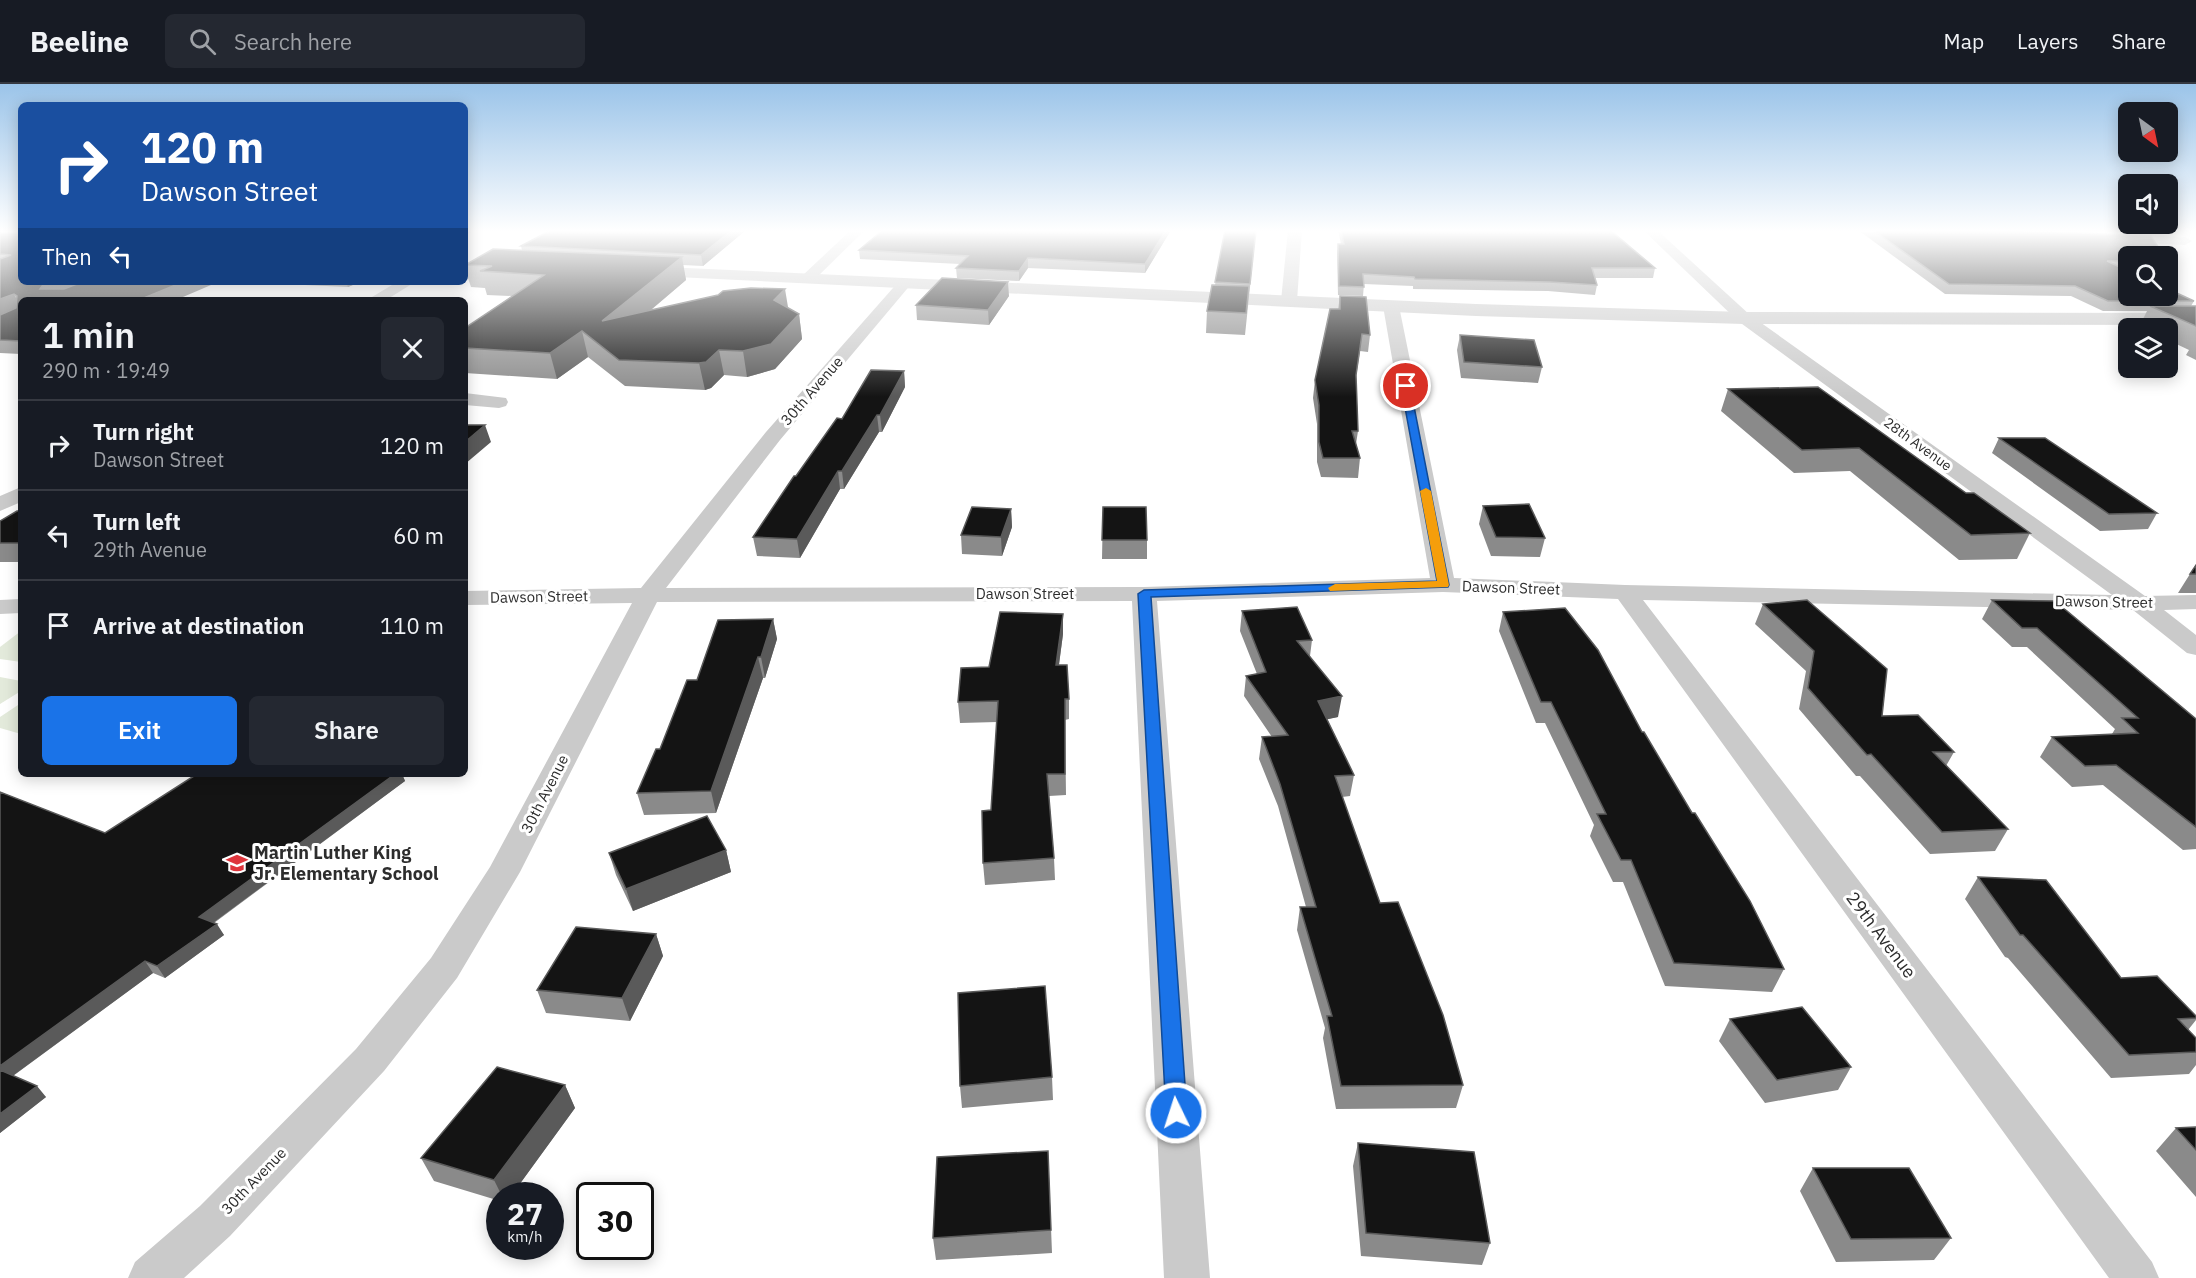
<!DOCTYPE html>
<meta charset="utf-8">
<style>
body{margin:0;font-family:"IBM Plex Sans",sans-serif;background:#242831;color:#f1f3f6;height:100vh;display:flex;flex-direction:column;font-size:22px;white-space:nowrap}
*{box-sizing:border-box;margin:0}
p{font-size:20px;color:#9ea1a6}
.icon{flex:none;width:33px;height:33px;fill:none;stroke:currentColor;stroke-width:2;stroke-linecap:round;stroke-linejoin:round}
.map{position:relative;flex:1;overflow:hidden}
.drawer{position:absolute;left:18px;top:213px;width:450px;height:480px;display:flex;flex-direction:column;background:#171b24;border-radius:9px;box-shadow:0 3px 15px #0003}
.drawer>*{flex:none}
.hud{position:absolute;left:18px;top:18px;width:450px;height:183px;border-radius:9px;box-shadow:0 3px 15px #0003;background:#1a4fa0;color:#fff;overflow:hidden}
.needle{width:39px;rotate:147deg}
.controls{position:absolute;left:2118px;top:18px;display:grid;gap:12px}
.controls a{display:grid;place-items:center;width:60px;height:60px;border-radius:9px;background:#171b24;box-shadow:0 3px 15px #0003;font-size:30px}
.speed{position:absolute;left:486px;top:1098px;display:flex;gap:12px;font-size:30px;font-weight:700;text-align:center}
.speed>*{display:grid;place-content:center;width:78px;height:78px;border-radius:50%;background:#171b24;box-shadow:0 3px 15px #0003;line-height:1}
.speed small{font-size:15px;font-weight:400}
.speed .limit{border:3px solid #111;border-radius:9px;background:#fff;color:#111}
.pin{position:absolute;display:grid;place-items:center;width:51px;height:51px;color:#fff;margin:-26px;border:3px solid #fff;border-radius:50%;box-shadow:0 2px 6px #0007}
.me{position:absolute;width:66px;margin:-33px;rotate:356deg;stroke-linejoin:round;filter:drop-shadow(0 0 4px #0008)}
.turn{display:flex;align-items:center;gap:21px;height:126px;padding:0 24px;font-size:27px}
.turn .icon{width:78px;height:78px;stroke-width:2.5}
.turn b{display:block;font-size:42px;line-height:51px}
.then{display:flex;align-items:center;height:57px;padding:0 24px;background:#0003;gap:12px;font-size:22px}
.round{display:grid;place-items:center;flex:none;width:63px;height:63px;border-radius:9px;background:#242831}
.headline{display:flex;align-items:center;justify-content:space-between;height:102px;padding:0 24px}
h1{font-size:36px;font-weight:600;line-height:45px}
.primary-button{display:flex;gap:12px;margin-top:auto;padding:12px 24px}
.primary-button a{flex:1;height:69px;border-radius:9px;background:#1a73e8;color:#fff;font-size:24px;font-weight:600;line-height:69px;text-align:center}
.primary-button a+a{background:#242831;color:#f1f3f6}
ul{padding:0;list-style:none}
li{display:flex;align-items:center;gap:18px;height:90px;padding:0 24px;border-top:2px solid #363941}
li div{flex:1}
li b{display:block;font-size:22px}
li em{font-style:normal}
header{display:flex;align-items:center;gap:36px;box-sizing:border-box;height:84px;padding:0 30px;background:#171b24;border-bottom:2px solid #363941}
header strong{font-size:28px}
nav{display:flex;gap:33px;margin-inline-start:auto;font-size:21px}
.search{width:420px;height:54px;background:#242831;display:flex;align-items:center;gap:15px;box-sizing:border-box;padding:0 21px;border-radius:9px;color:#9ea1a6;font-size:22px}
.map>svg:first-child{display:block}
.green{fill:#e3eadb}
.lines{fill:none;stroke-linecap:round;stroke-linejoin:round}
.minor{fill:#cacaca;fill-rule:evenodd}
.tertiary{fill:#cacaca;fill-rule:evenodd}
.wall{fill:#8a8a8a}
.shaded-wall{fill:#5a5a5a}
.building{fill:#141414;stroke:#5a5a5a;stroke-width:1.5}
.route{fill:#1a73e8;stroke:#114b97;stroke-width:1.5}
.slow{fill:#f59e0b}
.labels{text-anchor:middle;stroke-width:6;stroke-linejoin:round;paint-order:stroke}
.far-street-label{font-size:14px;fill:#2d2d2d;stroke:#fff}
.street-label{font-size:15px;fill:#2d2d2d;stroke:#fff}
.near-poi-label{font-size:18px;font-weight:bold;fill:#2d2d2d;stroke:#fff;text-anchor:start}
.near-street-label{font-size:18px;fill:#2d2d2d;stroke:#fff}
</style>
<header>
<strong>Beeline</strong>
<div class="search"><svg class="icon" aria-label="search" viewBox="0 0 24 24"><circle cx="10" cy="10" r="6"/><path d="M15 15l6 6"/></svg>Search here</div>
<nav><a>Map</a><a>Layers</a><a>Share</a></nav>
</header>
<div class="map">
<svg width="2196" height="1194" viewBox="0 0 2196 1194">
<rect width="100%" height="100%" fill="#fff"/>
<!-- green -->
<path class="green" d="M21,547V578L0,575V563Z
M0,593L21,597V607L0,620Z
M21,619V650L0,644V633Z"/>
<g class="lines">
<!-- minor -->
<path class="minor" d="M851,146H865L813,197H803L801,194L803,191Z
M1288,146H1302L1297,217L1289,222L1281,217Z
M1643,146H1657L1750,231L2145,512L2196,511V525L2164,526L2196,551V571L2187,569L2133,526L1643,516L2152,1178L2159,1194H2109L1618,515L1443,508L1157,517L1210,1194H1164L1132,517L657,518L520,788L457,894L384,987L230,1152L184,1194H128L135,1178L200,1122L356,965L431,874L490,783L632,519L465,521V507L641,504L766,348L900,196L905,195L912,199L780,356L666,504L1144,503L1430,494L1383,222L1391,217L1399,222L1454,494L1625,501L2112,511L1738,237Z
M2117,150L2185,153L2192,157L2185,161L2112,157L2110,154L2112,151Z
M397,198H415L386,216H367Z
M465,309L506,314L508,318L506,322L499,324L465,321Z
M21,403V418L0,427V412Z
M21,515V529L0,530V516Z"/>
<!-- tertiary -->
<path class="tertiary" d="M641,182L1476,220L1744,228L2196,229V241L1744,240L1476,232L635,191L632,187L635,183Z"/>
</g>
<!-- wall -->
<path class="wall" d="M0,146H21V270L0,269V149H17V147H0Z
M746,146L703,182L683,181L686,196L651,226L788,224L799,230L802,255L775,285L747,293L724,291L711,304L705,306L625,302L588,273L557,295L465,289V244L512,212L487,211L485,204L471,203L465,185V180L522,166L521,162Z
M883,146H1171L1145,189L1028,184L1019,197L957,194L956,184L960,180L860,175L859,166Z
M1225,146H1256L1245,251L1206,249L1207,227L1215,201Z
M1338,146H1610L1655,184L1653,194H1595L1597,201L1595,211L1548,207L1413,205V202L1364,200L1363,212L1338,211L1337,169L1338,160H1341Z
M1858,146H2011L2128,172V187L2194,217L2191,222H2196V276L2186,271L2189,266L2168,256V244H2142L2139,243L2147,227H2103L2071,212L1945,210Z
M2077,146H2141L2139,149Z
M282,198H360L348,203L283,200Z
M1009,212L989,241L917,236L916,221Z
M1340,212L1370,251L1368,268L1360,267L1356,294L1358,347L1356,360L1360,374L1358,394L1321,393L1317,378V340L1313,314L1315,296L1338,225Z
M1460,251L1542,283L1538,299L1461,294L1457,266Z
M904,287L905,303L882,348H879L844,405H840L800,474L757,472L753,453L796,392L842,335Z
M1728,305L1966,409L2030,449L2017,475L1959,476L1850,387L1794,389L1721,327Z
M1999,354L2157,429L2148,445L2100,447L1992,369Z
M1483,422L1545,454L1540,473L1491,472L1479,440Z
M1103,423L1147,456V475H1102Z
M1011,425L1012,443L1002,472L962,470L961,451Z
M21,427V478H0V437Z
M2196,481V509H2178L2190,490Z
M1807,516L1882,632L1954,668L1946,682L2008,745L1995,767L1930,770L1860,692H1856L1799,625L1806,587L1755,540L1763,520Z
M1992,516L2196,635V765L2183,766L2103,701L2072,703L2040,673L2052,653L2112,650L2115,645L2027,563H2012L1982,535Z
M1242,527L1312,556L1310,572L1338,633L1327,635L1354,691L1350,712L1342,713L1380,819L1463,1001L1456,1024L1336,1025L1323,954L1325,944L1297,846L1300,823H1306L1278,722L1259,675L1262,653H1272L1244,612L1246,592L1257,590L1240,547Z
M1503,528L1642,648L1784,885L1772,908L1665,902L1623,798H1613L1590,752L1594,741L1545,639H1536L1499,547Z
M1063,530V550L1059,581L1069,615V635L1065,636L1066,711L1049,712L1054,774L1055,796L985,801L983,779L991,726L997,638L960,639L958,618Z
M773,535L777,555L765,594H763L716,729L644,731L637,709L660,665Z
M197,690H402L405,697L214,839L224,851L165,894L153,889L13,992L46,1013L0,1049V708L105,749Z
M726,766L731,788L633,827L616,791L609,769Z
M1978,793L2121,894L2196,932V936L2188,946L2196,954V981L2189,990L2111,994L2008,874L2005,873L1965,815Z
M656,850L663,872L630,937L546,929L537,906Z
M1730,935L1851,983L1838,1006L1765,1019L1719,957Z
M1052,993L1053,1016L962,1024L960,1002Z
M565,1001L575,1024L511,1112H500V1117L434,1097L421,1074Z
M2196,1043V1113L2156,1067L2176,1044Z
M1358,1059L1490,1159L1482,1181L1361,1172L1353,1082Z
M1048,1067L1052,1169L936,1176L933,1154Z
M1813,1084L1951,1154L1934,1176L1836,1178L1800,1107Z"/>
<!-- shaded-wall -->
<path class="shaded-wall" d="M465,146H476L465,151Z
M732,146H746L703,182L701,171Z
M1166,146H1171L1145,189V180Z
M682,173L686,196L608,262L602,237Z
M1028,174V184L1019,197V187Z
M44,198H82L50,211L40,205Z
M183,198H218L176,216H139Z
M346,198H360L348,203Z
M1008,198L1009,212L989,241L988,226Z
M785,205L789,229L774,216Z
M14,210L20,223L0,231V215Z
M799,230L802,255L775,285L747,293L743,267Z
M582,247L588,273L557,295L550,269Z
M719,266L724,291L711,304L705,306L699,279Z
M904,287L905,303L882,348L880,331Z
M877,331L879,348L844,405L842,387Z
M485,341L491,358L465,380V358Z
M838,387L840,405L800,474L797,455Z
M1011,425L1012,443L1002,472L1001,453Z
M1063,530V550L1056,602V581Z
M773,535L777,555L765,594L761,573Z
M758,573L763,594L716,729L711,707Z
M1342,612L1338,633L1315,638L1318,617Z
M395,690H402L405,697L206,844L199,833Z
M726,766L731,788L633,827L626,805Z
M217,840L224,851L165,894L157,882Z
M656,850L663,872L630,937L622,914Z
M145,877L153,889L7,996L0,988V982Z
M565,1001L575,1024L511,1112H502L494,1096Z
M37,1002L46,1013L0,1049V1030Z"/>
<!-- building -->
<path class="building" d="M17,146H21V198H45L40,205H64L82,198H183L139,216H21V257L0,256V231L16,224L17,212L14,210L0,215V175L11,171L0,170V149H17Z
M551,146H732L701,171L521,162Z
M883,146H1166L1145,180L1028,174L1019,187L956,184L968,172L859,166Z
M1225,146H1256L1250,200L1215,198Z
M1341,146H1610L1655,184H1592L1597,201L1550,198L1415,195L1414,193L1363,190L1364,203L1339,202L1338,160H1344Z
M1873,146H2011L2151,152L2164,172H2128V177H2107L2128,187V212H2168V205L2194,217H2108L2075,202L1949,200Z
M493,165L682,173L602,237L718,211L723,207L751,204L785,205L774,216L799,230L771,260L743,267L719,266L706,278L699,279L619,276L582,247L550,269L465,264V244L544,191L480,187L492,182L465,181Z
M942,194L1008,198L988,226L916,221Z
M1212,201L1249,202L1246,229L1207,227Z
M1340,212L1366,213L1370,251L1362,250L1356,291L1358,347H1352L1360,374H1323L1319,358V321L1315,296L1330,225H1340Z
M2150,222H2196V242Z
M1460,251L1534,256L1542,283L1464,278Z
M871,286L904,287L880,331H877L842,387H838L797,455L753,453L794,392H796L837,334L842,335Z
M1818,303L1966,409H1974L2030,449L1971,451L1859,364L1802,366L1728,305Z
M465,341H485L465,358Z
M1999,354H2045L2157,429L2109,430Z
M1529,420L1545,454L1496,453L1483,422Z
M972,423L1011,425L1001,453L961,451Z
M1103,423H1146L1147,456H1102Z
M17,427H21V459H0V437Z
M2196,481V490H2190Z
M1807,516L1887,585L1882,632L1918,631L1954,668H1933L2008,745L1942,748L1871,670L1867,671L1808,604L1814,567L1763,520Z
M1992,516L2055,517L2196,635V743L2116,681L2085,682L2052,653L2138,649L2122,634H2138L2037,544H2022Z
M1297,523L1312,556L1297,557L1342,612L1318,617L1354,691L1335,692L1380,819L1398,818L1443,931L1463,1001L1341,1002L1327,932H1332L1300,823H1316L1280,700L1262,653L1288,651L1246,592L1266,588L1242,527Z
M1565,524L1598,566L1642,648H1644L1692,729H1695L1750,817L1784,885L1674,879L1631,776H1621L1597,730H1606L1551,618H1541L1503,528Z
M1000,528L1063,530L1056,581H1067L1069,615H1065V690H1047L1054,774L983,779L982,727L991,726L998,617L958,618L961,584L989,583Z
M773,535L761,573H758L711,707L637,709L656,665H660L687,596H697L718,536Z
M197,690H395L199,833L217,840L157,882L145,877L0,982V708L105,749Z
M707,732L726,766L626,805L609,769Z
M1978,793L2046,796L2121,894L2157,892L2196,932V934L2178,935L2196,954V968L2129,971L2023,851H2020Z
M576,843L656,850L622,914L537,906Z
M1045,902L1052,993L960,1002L958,909Z
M1802,923L1851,983L1777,996L1730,935Z
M497,983L565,1001L494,1096L421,1074Z
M0,986L37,1002L0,1030Z
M2196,1043V1066L2176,1044Z
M1358,1059L1474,1068L1490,1159L1366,1149Z
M1048,1067L1051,1146L933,1154L937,1073Z
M1813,1084H1909L1951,1154L1851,1155Z"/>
<!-- sky -->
<linearGradient id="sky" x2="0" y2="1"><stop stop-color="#9bc4e9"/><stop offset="0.47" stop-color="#fff"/><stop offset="1" stop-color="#fff" stop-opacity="0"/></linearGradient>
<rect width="2196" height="313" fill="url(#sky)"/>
<!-- route -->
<path class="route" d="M1406,299L1410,302L1449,501L1448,503L1151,513L1187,1029L1184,1035L1176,1038L1169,1035L1166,1029L1138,510L1144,506L1437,497L1401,302Z"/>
<!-- slow -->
<path class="slow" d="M1426,404L1431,407L1449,501L1448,503L1330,507L1328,504L1335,500L1437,497L1420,407Z"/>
<!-- icons -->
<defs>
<symbol id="school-bare" viewBox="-9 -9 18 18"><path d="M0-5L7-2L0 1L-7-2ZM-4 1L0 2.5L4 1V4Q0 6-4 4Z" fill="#df353c" stroke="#fff" stroke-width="2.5" paint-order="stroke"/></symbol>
</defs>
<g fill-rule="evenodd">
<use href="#school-bare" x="222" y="764" width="30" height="30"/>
</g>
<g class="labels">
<!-- far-street labels -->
<g class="far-street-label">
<text transform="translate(1918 360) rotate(36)" y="5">28th Avenue</text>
</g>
<!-- street labels -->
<g class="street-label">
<text transform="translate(812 307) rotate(-49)" y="5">30th Avenue</text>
<text transform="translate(1511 504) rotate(2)" y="5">Dawson Street</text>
<text x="1025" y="515">Dawson Street</text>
<text transform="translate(539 513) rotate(-1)" y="5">Dawson Street</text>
<text transform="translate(2104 518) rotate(1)" y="5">Dawson Street</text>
<text transform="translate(545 710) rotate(-63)" y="5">30th Avenue</text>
<text transform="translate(254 1097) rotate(-46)" y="5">30th Avenue</text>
</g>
<!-- near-poi labels -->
<g class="near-poi-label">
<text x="254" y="775">Martin Luther King<tspan x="254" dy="21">Jr. Elementary School</tspan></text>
</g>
<!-- near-street labels -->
<g class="near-street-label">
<text transform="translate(1881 851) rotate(53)" y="6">29th Avenue</text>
</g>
</g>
</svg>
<div class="controls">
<a><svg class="needle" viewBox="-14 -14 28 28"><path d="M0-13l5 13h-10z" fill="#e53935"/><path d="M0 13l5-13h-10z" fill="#9ea1a6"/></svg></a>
<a><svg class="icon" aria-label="sound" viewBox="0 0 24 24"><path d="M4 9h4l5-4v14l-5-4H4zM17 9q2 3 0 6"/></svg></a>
<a><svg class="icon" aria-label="search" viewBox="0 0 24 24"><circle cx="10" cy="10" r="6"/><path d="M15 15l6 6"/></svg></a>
<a><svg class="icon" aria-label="layers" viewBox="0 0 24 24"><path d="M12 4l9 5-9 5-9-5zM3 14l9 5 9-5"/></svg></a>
</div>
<div class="speed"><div>27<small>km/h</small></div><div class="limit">30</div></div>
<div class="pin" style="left:1406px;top:302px;background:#d93025"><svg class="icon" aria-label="arrive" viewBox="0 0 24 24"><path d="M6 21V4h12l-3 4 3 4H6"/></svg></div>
<svg class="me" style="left:1176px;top:1029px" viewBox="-20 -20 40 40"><circle r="17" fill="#1a73e8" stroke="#fff" stroke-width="3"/><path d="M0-11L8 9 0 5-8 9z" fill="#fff"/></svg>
<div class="hud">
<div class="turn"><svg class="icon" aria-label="right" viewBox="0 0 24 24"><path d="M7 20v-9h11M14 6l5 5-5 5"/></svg><div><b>120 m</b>Dawson Street</div></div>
<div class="then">Then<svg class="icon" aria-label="left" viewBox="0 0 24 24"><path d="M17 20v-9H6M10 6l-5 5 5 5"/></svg></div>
</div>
<section class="drawer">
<div class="headline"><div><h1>1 min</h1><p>290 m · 19:49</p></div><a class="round"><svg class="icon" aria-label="close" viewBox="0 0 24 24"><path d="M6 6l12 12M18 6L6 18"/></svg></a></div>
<ul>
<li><svg class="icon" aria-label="right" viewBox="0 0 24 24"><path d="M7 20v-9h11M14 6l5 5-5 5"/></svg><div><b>Turn right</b><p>Dawson Street</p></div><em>120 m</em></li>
<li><svg class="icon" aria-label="left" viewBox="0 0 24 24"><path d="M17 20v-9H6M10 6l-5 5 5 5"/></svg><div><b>Turn left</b><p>29th Avenue</p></div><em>60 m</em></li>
<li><svg class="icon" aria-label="arrive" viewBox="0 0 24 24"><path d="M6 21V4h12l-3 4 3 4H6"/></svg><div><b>Arrive at destination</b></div><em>110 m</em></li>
</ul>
<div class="primary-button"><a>Exit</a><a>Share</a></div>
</section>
</div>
